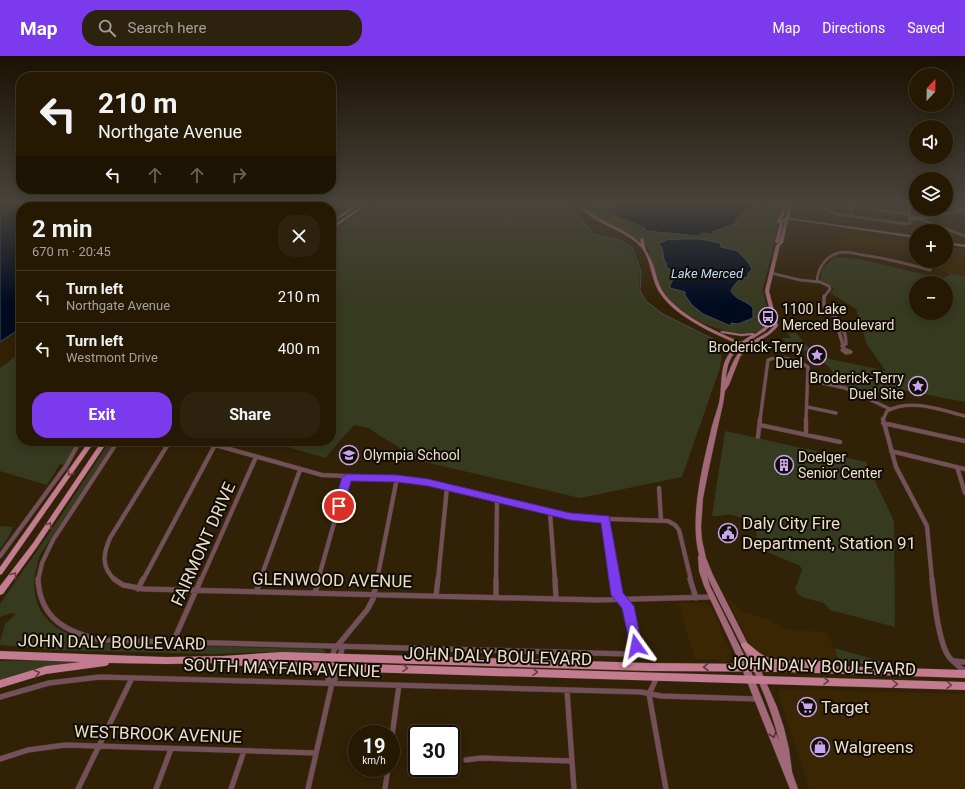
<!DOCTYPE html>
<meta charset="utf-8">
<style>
body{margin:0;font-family:Roboto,sans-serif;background:#2d220e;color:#f1f3f6;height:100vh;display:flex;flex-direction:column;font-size:15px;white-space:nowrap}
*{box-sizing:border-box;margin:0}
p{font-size:13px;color:#a3a09a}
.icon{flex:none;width:22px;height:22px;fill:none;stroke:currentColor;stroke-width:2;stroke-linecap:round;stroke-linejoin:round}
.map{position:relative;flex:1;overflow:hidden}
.sheet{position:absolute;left:16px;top:146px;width:320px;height:244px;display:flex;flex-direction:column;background:#251904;border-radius:16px;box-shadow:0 2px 10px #0003,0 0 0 1px #423826}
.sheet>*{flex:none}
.banner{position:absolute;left:16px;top:16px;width:320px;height:122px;border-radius:16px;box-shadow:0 2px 10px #0003,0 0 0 1px #423826;background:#251904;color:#f1f3f6;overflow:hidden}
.needle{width:26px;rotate:22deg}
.fabs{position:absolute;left:909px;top:12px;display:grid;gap:8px}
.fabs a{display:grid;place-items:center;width:44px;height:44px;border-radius:50%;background:#251904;box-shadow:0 2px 10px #0003,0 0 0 1px #423826;font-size:20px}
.speed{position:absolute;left:348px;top:669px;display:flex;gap:8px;font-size:20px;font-weight:700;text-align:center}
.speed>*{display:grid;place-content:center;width:52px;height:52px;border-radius:50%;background:#251904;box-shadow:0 2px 10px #0003,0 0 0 1px #423826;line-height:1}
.speed small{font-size:10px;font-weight:400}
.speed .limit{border:2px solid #111;border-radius:6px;background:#fff;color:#111}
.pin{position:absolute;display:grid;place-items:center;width:34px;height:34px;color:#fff;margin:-17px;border:2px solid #fff;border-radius:50%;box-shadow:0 1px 4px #0007}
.me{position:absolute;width:44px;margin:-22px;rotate:348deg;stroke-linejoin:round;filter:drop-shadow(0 0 3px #0008)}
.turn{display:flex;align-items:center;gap:14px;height:84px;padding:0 16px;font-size:18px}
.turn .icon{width:52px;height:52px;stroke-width:2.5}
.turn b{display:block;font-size:28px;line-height:34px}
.lanes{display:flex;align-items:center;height:38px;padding:0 16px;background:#0003;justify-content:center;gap:20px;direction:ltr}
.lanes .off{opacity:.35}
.round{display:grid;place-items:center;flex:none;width:42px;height:42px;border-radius:16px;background:#2d220e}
.headline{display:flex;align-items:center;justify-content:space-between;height:68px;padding:0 16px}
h1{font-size:24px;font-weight:700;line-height:30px}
.primary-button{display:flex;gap:8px;margin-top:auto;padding:8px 16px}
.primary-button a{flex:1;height:46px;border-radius:16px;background:#7c3aed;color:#fff;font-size:16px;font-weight:700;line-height:46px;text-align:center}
.primary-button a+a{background:#2d220e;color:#f1f3f6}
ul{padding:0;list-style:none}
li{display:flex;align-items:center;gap:12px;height:52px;padding:0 16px;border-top:1px solid #423826}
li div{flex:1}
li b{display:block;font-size:15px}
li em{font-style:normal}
header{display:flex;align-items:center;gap:24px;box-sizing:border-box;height:56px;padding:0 20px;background:#7c3aed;color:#fff}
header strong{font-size:19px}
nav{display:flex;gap:22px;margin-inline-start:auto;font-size:14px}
.search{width:280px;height:36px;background:#2d220e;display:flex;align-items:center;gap:10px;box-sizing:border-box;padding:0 14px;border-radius:16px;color:#a3a09a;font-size:15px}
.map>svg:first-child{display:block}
.built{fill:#3a2602}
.green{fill:#363a1f;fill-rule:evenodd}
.water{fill:#000b20;stroke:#464b54}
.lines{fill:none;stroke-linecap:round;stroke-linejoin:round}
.stream-far1{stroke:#464b54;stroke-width:1}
.stream{stroke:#464b54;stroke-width:1.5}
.street-far3-casing{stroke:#4b3c22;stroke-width:3}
.street-far2-casing{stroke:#4b3c22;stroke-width:4}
.street-far1-casing{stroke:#4b3c22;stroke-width:5}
.street-casing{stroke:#4b3c22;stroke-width:6}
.secondary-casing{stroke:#4b3c22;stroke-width:1}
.primary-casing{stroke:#4b3c22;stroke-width:0.5}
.street-far3{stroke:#74515a;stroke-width:2.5}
.street-far2{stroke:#74515a;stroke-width:3}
.street-far1{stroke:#74515a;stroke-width:4}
.street{stroke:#74515a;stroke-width:5}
.secondary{fill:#a16879;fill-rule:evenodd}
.primary{fill:#c37b90;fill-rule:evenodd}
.oneway{stroke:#623e42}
.oneway2{stroke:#4c3132}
.route{fill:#7c3aed;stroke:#51269a}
.labels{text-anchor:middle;stroke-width:4;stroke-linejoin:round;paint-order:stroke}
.far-water-label{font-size:13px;font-style:italic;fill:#b7d9ff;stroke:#130c03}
.poi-label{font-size:14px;fill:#e9dfcf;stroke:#130c03;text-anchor:start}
.near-poi-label{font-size:17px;fill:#e9dfcf;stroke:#130c03;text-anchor:start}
.near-street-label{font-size:17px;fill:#e9dfcf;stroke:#130c03}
</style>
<header>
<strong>Map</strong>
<div class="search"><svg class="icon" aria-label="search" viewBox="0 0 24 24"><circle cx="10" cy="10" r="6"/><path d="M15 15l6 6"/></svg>Search here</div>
<nav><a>Map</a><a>Directions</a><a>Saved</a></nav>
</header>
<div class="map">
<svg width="965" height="733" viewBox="0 0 965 733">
<rect width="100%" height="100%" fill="#312106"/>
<!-- built -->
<path class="built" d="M840,175L916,186V201L840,188Z
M946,191L965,193V220L951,218L925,205H946Z
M724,537L742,556L752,558L772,565L785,573L827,576L839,605L768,602L753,593L750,588Z
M678,547H705L711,550L731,596V600L730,604L725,606L713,603L695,604Z
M780,633L965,638V733H809L778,636Z"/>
<!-- green -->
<path class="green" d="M217,147H358L331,166V151H211Z
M373,147H569L593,178L621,185L630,190L640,216L639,233L645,244L663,258L717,286L722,300L720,312L682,421L580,442L420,405L368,372L354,369L325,402L267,385H331V176Z
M581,147H785L778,165L774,189L763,232C763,241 772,261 769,268C768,271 763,274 759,275C734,284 690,265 672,247C659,234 654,211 648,194L644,189L589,156Z
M834,201L859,203L930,220L944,222L951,218L965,220V346L903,334L884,335L865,339L837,328C835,313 824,306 812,299L886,315L867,289L856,253L830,237L834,233L827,227L820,225L822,213ZM916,227H946V257H916Z
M787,277H796L811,294L802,295L799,292H790L782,282H791Z
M21,296V385H80L66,410L60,408L47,429L0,415V312Z
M725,375L866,406L894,465L895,571L830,554L824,547L802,541L797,537L795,533L802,514L800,510L758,492L756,474C750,468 741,460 731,459C728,458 717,461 712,460Z
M110,385H116L40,499C21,556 52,579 105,588L322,593L326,595L322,598L268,596L212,598L54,594L0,589C0,580 4,576 5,568L16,558L11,557L0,561V548L52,473Z
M0,470L13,471L9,480L0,493Z
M834,592L881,605L880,610L839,605Z
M47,604H96L0,626V605Z"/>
<!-- water -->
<path class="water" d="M0,147H192L186,151H21V272L0,286Z
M616,147H762L748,152L735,165L737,167L712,176L717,179L702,177L699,180L646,175L645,172L616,160L611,154L618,152L612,149Z
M669,183L675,184L679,183H700L720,187L721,191L738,195C742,201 750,206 752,214L748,217V221C740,221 734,228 731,235C736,245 747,244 753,252V262L738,268L731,267V270L703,258L692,249L685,239V236L670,232V229L673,223L670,214L666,210L667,208L664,204L662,191L658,188Z"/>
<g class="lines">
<!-- stream-far1 -->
<path class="stream-far1" d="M569,147L593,178L622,185L632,191L641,216L640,235L647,246L663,258L715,284L719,288"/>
<!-- stream -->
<path class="stream" d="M863,607L861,606L862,604H867"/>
<defs>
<path id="street-far3" d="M814,147L836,158L907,168L910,167L908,147
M825,147L907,158L965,180
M946,148L960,154
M805,152V148L810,147
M965,154H959L965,156
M851,160L852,147
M910,164L961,155
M771,217L800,224L820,226L829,230L830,233L824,241
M817,225C818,210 828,197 844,196C850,196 857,198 863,199C886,202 908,208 930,214"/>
<path id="street-far2" d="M824,240V251L835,261L844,293
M835,261C842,268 846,278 846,288L842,290
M844,293L851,296L846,297L842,294Z
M808,324L845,332L890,353
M807,351L836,357
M760,364L768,304C779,299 798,304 808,311L806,364
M883,364L887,355C910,342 941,354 965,360"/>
<path id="street-far1" d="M883,363L896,411L927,470L932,524
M883,367L965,385
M760,369L840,386
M806,379V363
M758,381L760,363
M201,385L322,419L412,423L580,462L668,465L675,469L679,474L691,524
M891,395L965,413
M957,411L965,437
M659,432L661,464
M550,456L555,524
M606,463L615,524
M0,500L66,410L80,385
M38,524L42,507L53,484L118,385
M115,524C101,511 103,498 110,482L170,385
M143,524L215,389
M201,524L256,401
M260,524L300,414
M318,524L347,421
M377,524L397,422
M438,524L447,431
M496,524L497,443"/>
<path id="street" d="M38,523C40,563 66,576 101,584L628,598L635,595L636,589L628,550L617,539L615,523
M114,523L123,529L144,533L597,544L712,541
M555,523L556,543
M690,523L696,542
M932,523C934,542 938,586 949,601C953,606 960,611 965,616
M138,533L143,523
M256,536L261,523
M315,537L319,523
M436,540L438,523
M496,541V523
M173,586L201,523
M954,605L965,606
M657,621L649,638L666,733
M332,627L328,623L334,594L367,554L373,543L377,523
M567,635L574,733
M0,641L49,627L100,621L641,636L661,640L758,643
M391,687L399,629
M0,703L28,694L65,689L316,697
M466,704L481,702L572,705
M78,733L132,622
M156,733L171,693
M231,733L244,695
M308,733L332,627L335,623L342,593L338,589
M385,733L388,712"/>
<path id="secondary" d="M577,147H579C598,166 623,170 641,188L640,183L643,182C644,186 645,191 646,194C649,200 652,205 654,211C656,219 658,227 662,234C676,258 716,276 741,286L752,279L741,280L722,277L720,276L722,275L741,278L753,277L755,278L768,269L772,263L765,235L776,189L779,187L785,165L783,166L779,186L777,187L775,186L780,168L777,167L786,147H788L781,165L786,161L790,147H792L789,162L916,180V182L788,163L783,187L780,189L769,235L778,270C767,284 750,286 740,301L729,329L725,335L723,348L718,370L709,412L703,442L702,457L701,471L702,484L706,502L713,519L758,608L777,651L784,672L789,693L792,715V716L798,733H790L738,603L704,530L699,515L698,501L699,499C689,461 703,408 712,370C714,362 717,355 719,347C722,333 720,318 725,305C728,298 733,293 738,288C712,277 672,259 658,234C650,219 651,199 637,187C620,172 589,166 577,147ZM773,267L774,270L768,276L746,289L744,288L765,275ZM741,290L744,291C734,300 731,311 726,323C727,308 730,300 741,290ZM707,520C732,574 765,626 779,685L746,603L710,530Z
M946,186L965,189V191L946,188Z"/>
<path id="primary" d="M358,147H362L331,168V165Z
M366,147H370L331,174V171Z
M89,385H95L2,518L0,519V511Z
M102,385H108L37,491L3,538L0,539V530L33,487Z
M745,586C750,588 753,592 757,595C762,599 768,602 774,603C794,607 814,601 833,608L834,610L965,614V622L784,616L650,615L282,604H266L297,606L965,626V634L297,614L231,609L228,607L166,608L109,607L108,609L105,610L46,618L0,632V624L46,610L81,606L0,603V595L166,601L222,600L282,596L650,607L768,608C757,605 746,599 741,589L742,587Z"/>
</defs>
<!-- street-far3 casing -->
<use href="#street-far3" class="street-far3-casing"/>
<!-- street-far2 casing -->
<use href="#street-far2" class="street-far2-casing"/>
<!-- street-far1 casing -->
<use href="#street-far1" class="street-far1-casing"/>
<!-- street casing -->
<use href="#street" class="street-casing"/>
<!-- secondary casing -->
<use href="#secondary" class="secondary-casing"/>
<!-- primary casing -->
<use href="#primary" class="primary-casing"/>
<!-- street-far3 -->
<use href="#street-far3" class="street-far3"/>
<!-- street-far2 -->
<use href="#street-far2" class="street-far2"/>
<!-- street-far1 -->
<use href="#street-far1" class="street-far1"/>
<!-- street -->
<use href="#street" class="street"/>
<!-- secondary -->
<use href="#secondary" class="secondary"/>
<!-- primary -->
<use href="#primary" class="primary"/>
</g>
<!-- one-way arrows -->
<defs><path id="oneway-chevron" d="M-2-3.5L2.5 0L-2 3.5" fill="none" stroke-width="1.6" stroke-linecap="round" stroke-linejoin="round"/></defs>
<g class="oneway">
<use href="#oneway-chevron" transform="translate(70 417) rotate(125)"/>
<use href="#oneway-chevron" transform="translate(49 469) rotate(-56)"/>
<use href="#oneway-chevron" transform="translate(14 519) rotate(-53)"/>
<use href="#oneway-chevron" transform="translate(706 611) rotate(-180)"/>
<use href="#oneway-chevron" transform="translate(405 612) rotate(1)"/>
<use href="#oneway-chevron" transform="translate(535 616) rotate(2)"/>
<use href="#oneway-chevron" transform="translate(37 617) rotate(-14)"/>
<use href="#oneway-chevron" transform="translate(826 625) rotate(2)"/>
<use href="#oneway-chevron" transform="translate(895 628) rotate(1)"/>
<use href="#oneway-chevron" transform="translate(949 629) rotate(1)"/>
</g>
<use class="oneway2" href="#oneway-chevron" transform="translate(773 679) rotate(71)"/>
<!-- sky -->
<linearGradient id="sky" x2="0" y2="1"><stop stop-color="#1b1203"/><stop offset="0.59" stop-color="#48433b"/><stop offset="1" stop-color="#48433b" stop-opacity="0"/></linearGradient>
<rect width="965" height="249" fill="url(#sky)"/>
<!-- route -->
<path class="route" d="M347,418L397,419L428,423L570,457L609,460L623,537L634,550L642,590L640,594L636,595L631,594L622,552L611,539L601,467L570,464L428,430L397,426L351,425L344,450L343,453H335L334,450L342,421Z"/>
<!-- icons -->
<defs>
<symbol id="bus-ring" viewBox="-11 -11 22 22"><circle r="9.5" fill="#130c03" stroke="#c7a6ef" stroke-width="1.5"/><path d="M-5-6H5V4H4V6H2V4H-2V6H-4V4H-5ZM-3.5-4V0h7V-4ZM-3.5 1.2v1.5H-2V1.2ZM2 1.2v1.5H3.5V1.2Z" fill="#c7a6ef"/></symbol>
<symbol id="sight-ring" viewBox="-11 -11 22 22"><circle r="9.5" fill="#130c03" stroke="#c7a6ef" stroke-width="1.5"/><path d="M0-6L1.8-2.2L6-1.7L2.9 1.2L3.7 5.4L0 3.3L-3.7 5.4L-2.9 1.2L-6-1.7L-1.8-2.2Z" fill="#c7a6ef"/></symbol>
<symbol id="school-ring" viewBox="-11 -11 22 22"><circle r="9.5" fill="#130c03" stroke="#c7a6ef" stroke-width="1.5"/><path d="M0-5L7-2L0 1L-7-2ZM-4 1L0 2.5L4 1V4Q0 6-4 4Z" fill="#c7a6ef"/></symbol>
<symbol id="building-ring" viewBox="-11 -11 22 22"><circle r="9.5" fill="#130c03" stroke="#c7a6ef" stroke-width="1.5"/><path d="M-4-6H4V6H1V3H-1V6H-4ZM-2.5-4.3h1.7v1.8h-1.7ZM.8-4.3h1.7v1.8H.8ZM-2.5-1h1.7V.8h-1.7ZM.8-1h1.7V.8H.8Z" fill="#c7a6ef"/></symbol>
<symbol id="civic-ring" viewBox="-11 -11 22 22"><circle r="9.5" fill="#130c03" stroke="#c7a6ef" stroke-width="1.5"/><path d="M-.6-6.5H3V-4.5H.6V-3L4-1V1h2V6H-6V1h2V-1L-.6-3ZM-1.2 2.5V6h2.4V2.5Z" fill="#c7a6ef"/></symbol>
<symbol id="supermarket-ring" viewBox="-11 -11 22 22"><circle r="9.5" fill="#130c03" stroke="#c7a6ef" stroke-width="1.5"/><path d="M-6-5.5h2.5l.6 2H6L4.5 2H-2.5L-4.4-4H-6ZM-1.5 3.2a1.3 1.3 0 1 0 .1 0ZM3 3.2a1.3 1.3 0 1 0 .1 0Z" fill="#c7a6ef"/></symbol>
<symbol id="shop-ring" viewBox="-11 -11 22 22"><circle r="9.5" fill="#130c03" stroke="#c7a6ef" stroke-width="1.5"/><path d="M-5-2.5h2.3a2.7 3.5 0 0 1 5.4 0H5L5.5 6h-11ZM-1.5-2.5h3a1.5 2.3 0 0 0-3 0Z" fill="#c7a6ef"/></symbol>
</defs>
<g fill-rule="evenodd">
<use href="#bus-ring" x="757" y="250" width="22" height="22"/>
<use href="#sight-ring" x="806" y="288" width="22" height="22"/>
<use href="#sight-ring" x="907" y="319" width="22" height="22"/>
<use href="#school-ring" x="338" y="388" width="22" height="22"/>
<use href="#building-ring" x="773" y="398" width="22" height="22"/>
<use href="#civic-ring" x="717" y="466" width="22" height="22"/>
<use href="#supermarket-ring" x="796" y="640" width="22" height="22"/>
<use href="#shop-ring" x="809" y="680" width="22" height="22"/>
</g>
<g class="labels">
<!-- far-water labels -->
<g class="far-water-label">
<text x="707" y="222">Lake Merced</text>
</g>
<!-- poi labels -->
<g class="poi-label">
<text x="782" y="258">1100 Lake<tspan x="782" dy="16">Merced Boulevard</tspan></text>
<text x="803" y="296" text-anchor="end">Broderick-Terry<tspan x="803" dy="16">Duel</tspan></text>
<text x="904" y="327" text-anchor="end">Broderick-Terry<tspan x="904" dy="16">Duel Site</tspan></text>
<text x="363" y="404">Olympia School</text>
<text x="798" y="406">Doelger<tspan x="798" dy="16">Senior Center</tspan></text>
</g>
<!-- near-poi labels -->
<g class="near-poi-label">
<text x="742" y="473">Daly City Fire<tspan x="742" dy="20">Department, Station 91</tspan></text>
<text x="821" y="657">Target</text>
<text x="834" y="697">Walgreens</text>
</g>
<!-- near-street labels -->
<g class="near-street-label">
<text transform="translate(203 488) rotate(-66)" y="6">FAIRMONT DRIVE</text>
<text transform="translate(332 524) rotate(1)" y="6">GLENWOOD AVENUE</text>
<text transform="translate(112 586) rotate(1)" y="6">JOHN DALY BOULEVARD</text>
<text transform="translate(498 600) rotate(2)" y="6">JOHN DALY BOULEVARD</text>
<text transform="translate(822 610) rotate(2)" y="6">JOHN DALY BOULEVARD</text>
<text transform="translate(282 612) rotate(2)" y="6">SOUTH MAYFAIR AVENUE</text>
<text transform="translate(158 678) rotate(2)" y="6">WESTBROOK AVENUE</text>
</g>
</g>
</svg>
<div class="fabs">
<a><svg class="needle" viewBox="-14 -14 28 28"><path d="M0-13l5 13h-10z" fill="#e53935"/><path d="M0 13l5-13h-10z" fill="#a3a09a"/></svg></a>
<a><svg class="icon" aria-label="sound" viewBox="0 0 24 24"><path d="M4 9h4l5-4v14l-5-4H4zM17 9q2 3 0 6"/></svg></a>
<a><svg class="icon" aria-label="layers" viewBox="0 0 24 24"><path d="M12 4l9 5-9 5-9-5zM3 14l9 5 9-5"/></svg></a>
<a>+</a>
<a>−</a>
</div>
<div class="speed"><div>19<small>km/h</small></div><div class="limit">30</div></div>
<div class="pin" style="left:339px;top:450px;background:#d93025"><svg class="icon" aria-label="arrive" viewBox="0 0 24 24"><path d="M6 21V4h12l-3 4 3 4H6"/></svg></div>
<svg class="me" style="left:636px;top:590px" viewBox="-20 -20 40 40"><path d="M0-17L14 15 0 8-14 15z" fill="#7c3aed" stroke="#fff" stroke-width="4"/></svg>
<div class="banner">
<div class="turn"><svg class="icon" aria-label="left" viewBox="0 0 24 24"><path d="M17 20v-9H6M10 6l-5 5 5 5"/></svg><div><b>210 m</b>Northgate Avenue</div></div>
<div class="lanes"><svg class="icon" aria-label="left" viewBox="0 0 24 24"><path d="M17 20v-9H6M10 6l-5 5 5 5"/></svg><svg class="icon off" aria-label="ahead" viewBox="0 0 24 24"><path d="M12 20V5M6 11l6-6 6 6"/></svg><svg class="icon off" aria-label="ahead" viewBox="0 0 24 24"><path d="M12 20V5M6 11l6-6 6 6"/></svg><svg class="icon off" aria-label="right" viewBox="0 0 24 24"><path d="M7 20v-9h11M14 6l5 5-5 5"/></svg></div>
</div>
<section class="sheet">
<div class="headline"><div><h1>2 min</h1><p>670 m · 20:45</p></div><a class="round"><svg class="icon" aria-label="close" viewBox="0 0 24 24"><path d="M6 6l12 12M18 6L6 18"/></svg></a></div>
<ul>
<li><svg class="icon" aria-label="left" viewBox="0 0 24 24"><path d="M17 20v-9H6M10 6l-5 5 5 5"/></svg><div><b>Turn left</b><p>Northgate Avenue</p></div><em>210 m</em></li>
<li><svg class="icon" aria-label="left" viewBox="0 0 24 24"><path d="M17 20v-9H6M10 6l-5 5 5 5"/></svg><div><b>Turn left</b><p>Westmont Drive</p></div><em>400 m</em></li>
</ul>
<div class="primary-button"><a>Exit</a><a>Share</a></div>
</section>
</div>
